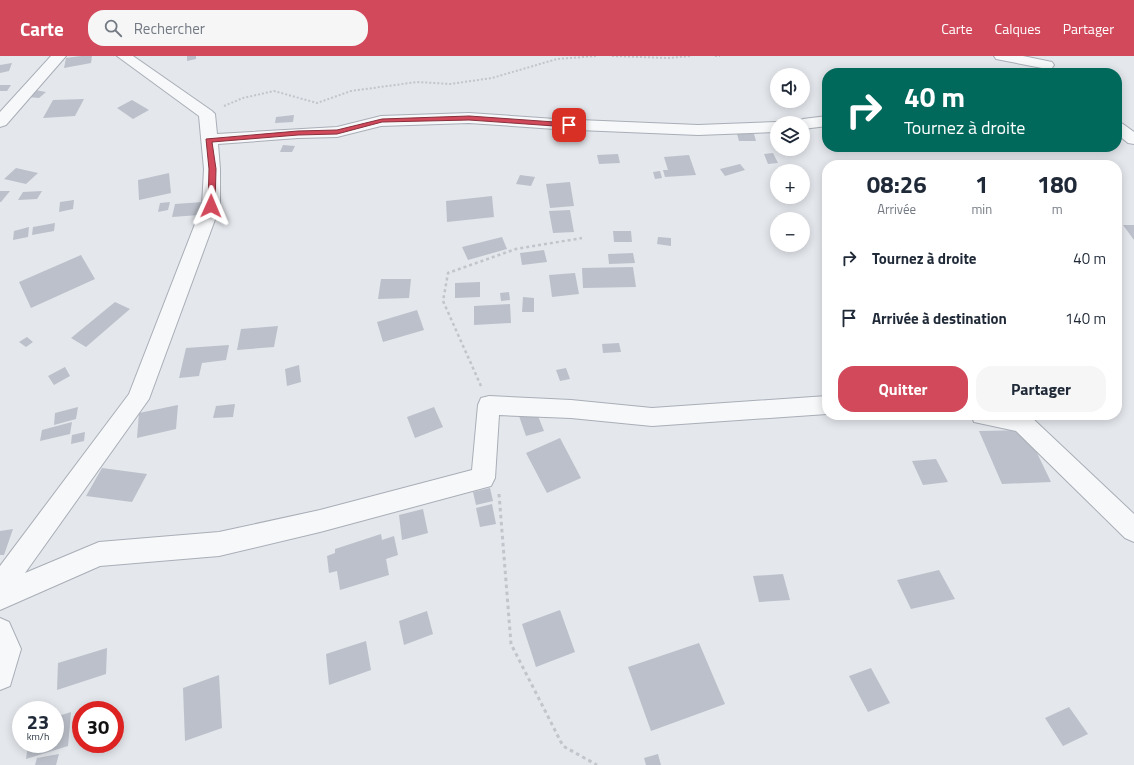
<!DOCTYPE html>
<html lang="fr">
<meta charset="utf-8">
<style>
body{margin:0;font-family:"Titillium Web",sans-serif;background:#f6f6f7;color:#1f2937;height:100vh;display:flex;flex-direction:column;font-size:15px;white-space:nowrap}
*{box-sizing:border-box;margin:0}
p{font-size:13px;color:#747a83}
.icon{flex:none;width:22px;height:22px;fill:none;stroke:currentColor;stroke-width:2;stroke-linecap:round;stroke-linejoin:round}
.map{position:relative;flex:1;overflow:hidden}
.drawer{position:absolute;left:822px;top:104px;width:300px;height:260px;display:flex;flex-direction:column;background:#fff;border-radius:16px;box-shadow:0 2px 10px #0003}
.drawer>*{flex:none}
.hud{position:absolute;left:822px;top:12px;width:300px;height:84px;border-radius:16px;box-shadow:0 2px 10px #0003;background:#00695c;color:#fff;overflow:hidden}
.tools{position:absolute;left:770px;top:12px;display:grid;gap:8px}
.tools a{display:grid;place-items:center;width:40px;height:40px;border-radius:50%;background:#fff;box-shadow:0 2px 10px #0003;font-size:20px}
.speed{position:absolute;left:12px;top:645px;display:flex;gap:8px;font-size:20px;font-weight:700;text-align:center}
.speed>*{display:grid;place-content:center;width:52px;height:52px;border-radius:50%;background:#fff;box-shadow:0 2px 10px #0003;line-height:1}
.speed small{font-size:10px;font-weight:400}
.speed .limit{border:6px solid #d22;background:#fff;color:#111}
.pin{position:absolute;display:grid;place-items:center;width:34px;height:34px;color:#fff;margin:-17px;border-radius:8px;box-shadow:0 2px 6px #0006}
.me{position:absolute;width:44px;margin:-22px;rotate:1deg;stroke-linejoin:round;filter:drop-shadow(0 0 3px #0008)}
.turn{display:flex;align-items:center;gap:14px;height:84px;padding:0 16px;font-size:18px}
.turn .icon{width:52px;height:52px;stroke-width:2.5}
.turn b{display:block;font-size:28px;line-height:34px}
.eta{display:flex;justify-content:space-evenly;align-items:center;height:68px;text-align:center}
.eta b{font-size:24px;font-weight:700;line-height:28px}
.action{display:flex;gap:8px;margin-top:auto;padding:8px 16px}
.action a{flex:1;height:46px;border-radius:16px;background:#d1495b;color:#fff;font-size:16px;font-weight:700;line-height:46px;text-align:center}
.action a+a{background:#f6f6f7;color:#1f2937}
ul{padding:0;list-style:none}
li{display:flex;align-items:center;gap:12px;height:60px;padding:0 16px}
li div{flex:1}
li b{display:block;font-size:15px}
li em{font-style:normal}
header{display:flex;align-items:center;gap:24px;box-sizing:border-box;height:56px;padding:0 20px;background:#d1495b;color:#fff}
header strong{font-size:19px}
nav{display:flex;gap:22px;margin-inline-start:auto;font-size:14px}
.search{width:280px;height:36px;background:#f6f6f7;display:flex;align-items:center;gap:10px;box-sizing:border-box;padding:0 14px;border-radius:16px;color:#747a83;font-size:15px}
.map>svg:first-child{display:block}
.building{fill:#bbc0ca}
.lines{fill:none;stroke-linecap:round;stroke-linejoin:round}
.street-casing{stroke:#a9aeb7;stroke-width:2}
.path-far2{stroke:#c2c5cb;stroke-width:2;stroke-dasharray:2 2;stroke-linecap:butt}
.path-far1{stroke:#c2c5cb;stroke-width:2.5;stroke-dasharray:3 3;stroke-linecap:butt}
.path{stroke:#c2c5cb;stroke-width:3;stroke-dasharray:3.5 3.5;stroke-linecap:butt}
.street{fill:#f7f8fa;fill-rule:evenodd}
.route{fill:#d1495b;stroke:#882f3b}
</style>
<header>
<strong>Carte</strong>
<div class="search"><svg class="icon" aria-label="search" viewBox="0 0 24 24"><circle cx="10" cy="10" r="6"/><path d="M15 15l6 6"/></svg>Rechercher</div>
<nav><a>Carte</a><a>Calques</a><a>Partager</a></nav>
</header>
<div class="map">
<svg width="1134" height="709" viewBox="0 0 1134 709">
<rect width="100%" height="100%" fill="#e4e7ec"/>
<!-- building -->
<path class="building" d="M81,0H92L91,7L64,12L66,2Z
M187,0H196V3L187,5Z
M12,7L9,15L0,17V9Z
M0,29H11L7,35H0Z
M35,34L46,36L39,42L28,41Z
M84,43L75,60L43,62L53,44Z
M132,44L149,54L133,63L117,52Z
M294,59L293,66L275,67L276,61Z
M737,78H754L756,85H739Z
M283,89L295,90L292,96H280Z
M969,91H996V92L971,94Z
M773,97L778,107L768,108L764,98Z
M618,98L620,107L599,108L597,99Z
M689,99L696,119L665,121L663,114H668L664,101Z
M740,108L745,114L725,120L720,113Z
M16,112L38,117L26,128L4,123Z
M660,115L662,122L655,123L653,116Z
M169,117L171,137L139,144L138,124Z
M520,119L535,121L531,130L516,128Z
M570,126L574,150L550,152L546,128Z
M0,135H10L1,146H0Z
M42,135L37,143L18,144L23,136Z
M492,140L494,161L447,166L446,145Z
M74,144L73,153L59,156L60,146Z
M170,146L168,154L158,156L160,147Z
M203,146L199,159L172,161L175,148Z
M570,154L574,176L553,177L549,155Z
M55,167L54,175L32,179L33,171Z
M1123,169H1134V184Z
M29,171L28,181L13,184L14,175Z
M613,175H631L632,186H614Z
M502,181L507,193L468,204L462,191Z
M658,181L671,182V190L657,188Z
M544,194L547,206L522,209L520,197Z
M633,197L635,207L609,208L608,198Z
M81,199L95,223L31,252L19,226Z
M633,211L636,231L583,232L582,212Z
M575,217L579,238L552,241L549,219Z
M381,223H411L409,242L378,243Z
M480,226V241L455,242V227Z
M509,236L510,244L501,245L500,237Z
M523,241L534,242V256H522Z
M115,246L130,253L86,291L71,282Z
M510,248L511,267L474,269V250Z
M417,254L424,274L383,286L377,266Z
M278,270L274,291L237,294L241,273Z
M27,281L33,286L26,291L19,286Z
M619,287L621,296L603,297L602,288Z
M229,289L226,304L202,307L199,320L179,322L186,292Z
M299,309L301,326L287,330L285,313Z
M65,311L70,320L54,329L48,320Z
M566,312L570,323L560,325L556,314Z
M235,348L233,361L213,362L216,350Z
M178,349L176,373L137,382L139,357Z
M78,351L76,363L54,369L55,357Z
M434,351L443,371L415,382L407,361Z
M536,355L544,375L526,380L519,360Z
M72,366L70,378L40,385L42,374Z
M1026,374L1051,426L1002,428L979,375Z
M85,376L84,385L71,388L72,379Z
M560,382L581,422L547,437L526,397Z
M936,403L948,426L923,429L912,405Z
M102,412L147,418L132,446L86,440Z
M490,432L493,445L476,449L473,436Z
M492,448L496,468L480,471L476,452Z
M423,453L428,477L402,484L399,459Z
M13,473L4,499H0V475Z
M381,478L382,484L394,480L398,499L386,503L389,519L340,534L337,515L329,517L327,500L335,497V493Z
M939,514L955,543L911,553L897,524Z
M783,518L790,544L759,546L753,520Z
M560,554L575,596L536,611L522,568Z
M427,555L433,578L404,589L399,565Z
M366,585L371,614L329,629L326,598Z
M699,587L725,648L651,675L628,611Z
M107,592L106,618L57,634L58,607Z
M871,612L890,647L868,656L849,620Z
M219,619L222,672L185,685L183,632Z
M105,649L104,654H88L89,652Z
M1069,651L1088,678L1063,690L1045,662Z
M71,656L68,690L26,703L28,688H55V661Z
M59,698L56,709H35L37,702Z
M658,698L661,709H646L644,702Z"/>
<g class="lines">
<defs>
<path id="street" d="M51,0H66L6,69L0,71V56Z
M117,0H133L212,55L215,58L217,78L337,71L381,60L469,57L555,63L698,69L777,66L780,67H777V76L698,79L555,73L469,67L381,70L337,81L298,82L218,88L220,113V150L149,343L25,517L99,486L219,476L320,454L472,414L478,349L481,342L489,340L571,344L652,352L827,340V358L652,370L571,362L499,359L495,422L491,430L320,476L219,500L100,510L0,554V510L129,338L202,150L204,113L199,60Z
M994,0H1023L1052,6L1054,9L1052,12L1047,13L996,3Z
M827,60V70L803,73V67H796L803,63Z
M1117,66L1123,68L1134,76V88L1128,87L1117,78Z
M971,359L1030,360L1134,458V486L1125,482L1016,375L974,366Z
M0,562L9,566L21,593L10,630L0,634Z"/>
</defs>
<!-- street casing -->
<use href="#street" class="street-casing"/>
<!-- path-far2 -->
<path class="path-far2" d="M612,0L668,2L692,0
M715,0H720
M224,50L243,42L274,35L317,47L351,35L417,26L450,28L492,22L557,3L596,0"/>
<!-- path-far1 -->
<path class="path-far1" d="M481,330L443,245L448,217L516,193L582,182"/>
<!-- path -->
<path class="path" d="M499,438L511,588L563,690L597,709"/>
<!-- street -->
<use href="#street" class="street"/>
</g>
<!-- route -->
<path class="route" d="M469,60L569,67L572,69L569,71L469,64L382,66L337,78L298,79L212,86L216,113L215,150L211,152L208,150L209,113L206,83L298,75L337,74L382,63Z"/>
</svg>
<div class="tools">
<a><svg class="icon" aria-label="sound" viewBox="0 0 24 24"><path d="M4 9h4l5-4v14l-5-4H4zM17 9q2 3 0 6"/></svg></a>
<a><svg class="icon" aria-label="layers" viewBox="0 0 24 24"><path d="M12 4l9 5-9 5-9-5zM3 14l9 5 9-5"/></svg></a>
<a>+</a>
<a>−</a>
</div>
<div class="speed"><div>23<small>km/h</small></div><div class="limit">30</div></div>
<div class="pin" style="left:569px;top:69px;background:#d93025"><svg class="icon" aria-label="arrive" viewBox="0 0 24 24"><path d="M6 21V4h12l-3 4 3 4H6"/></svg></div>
<svg class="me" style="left:211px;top:150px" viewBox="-20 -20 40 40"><path d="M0-17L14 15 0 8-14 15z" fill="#d1495b" stroke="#fff" stroke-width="4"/></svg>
<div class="hud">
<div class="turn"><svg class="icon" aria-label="right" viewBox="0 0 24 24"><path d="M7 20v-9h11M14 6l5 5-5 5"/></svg><div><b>40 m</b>Tournez à droite</div></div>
</div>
<section class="drawer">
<div class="eta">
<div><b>08:26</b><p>Arrivée</p></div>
<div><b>1</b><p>min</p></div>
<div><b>180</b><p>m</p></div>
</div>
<ul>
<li><svg class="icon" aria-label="right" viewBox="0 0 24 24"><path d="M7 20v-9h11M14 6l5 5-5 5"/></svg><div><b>Tournez à droite</b></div><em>40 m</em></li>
<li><svg class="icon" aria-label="arrive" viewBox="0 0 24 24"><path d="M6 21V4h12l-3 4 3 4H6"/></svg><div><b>Arrivée à destination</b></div><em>140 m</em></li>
</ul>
<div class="action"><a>Quitter</a><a>Partager</a></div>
</section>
</div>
